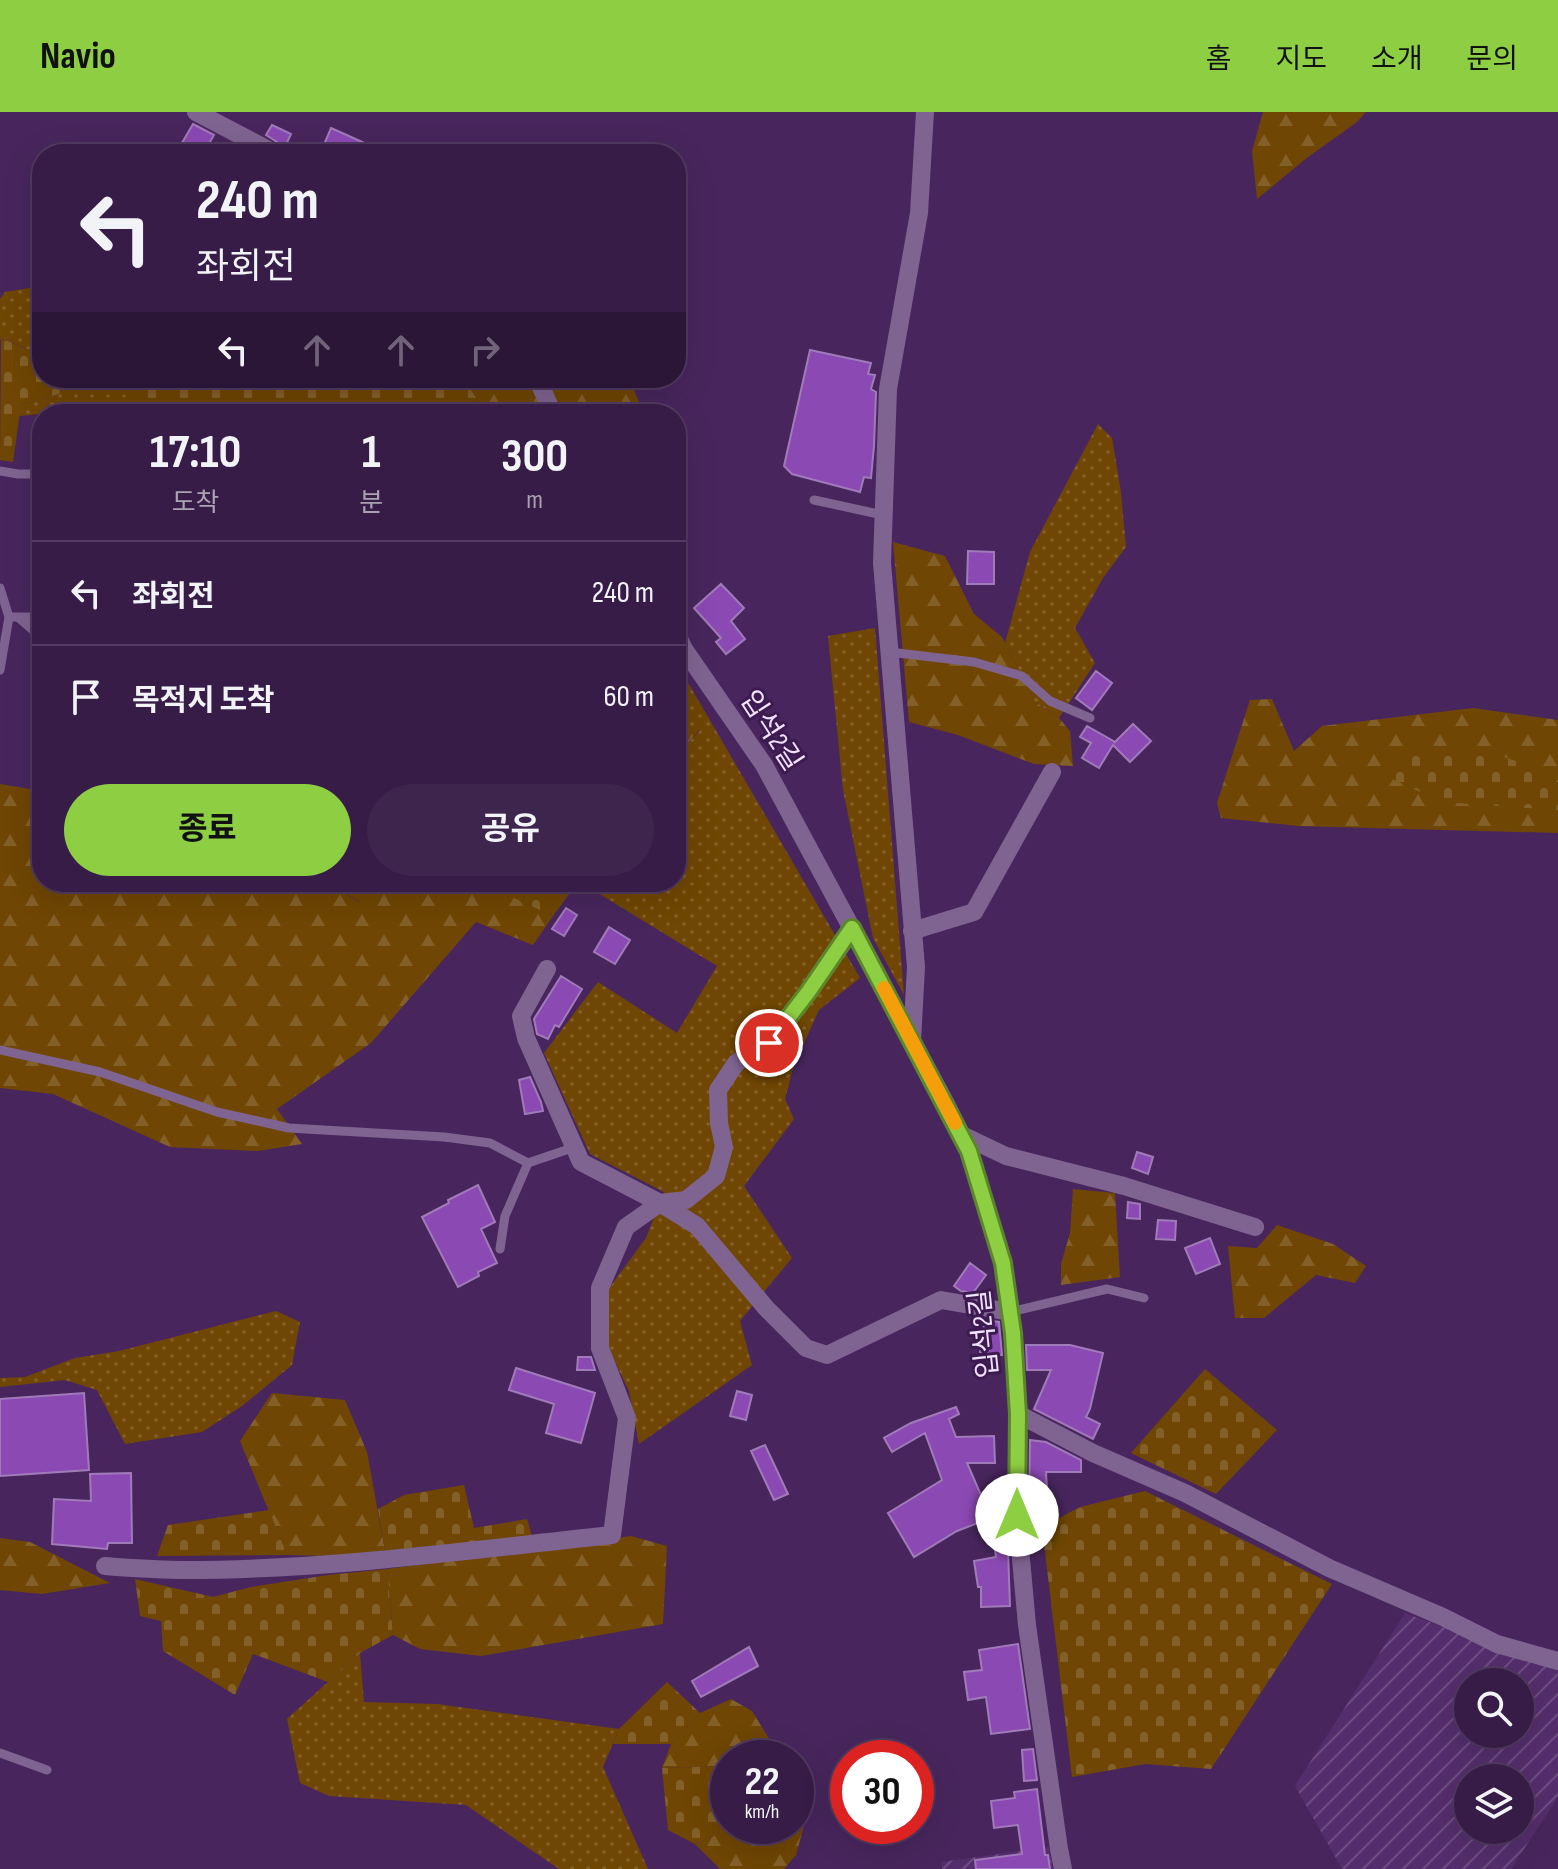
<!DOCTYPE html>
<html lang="ko">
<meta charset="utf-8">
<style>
body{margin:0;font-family:"Sofia Sans Condensed","Noto Sans KR",sans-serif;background:#3d254d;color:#f1f3f6;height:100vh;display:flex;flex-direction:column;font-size:30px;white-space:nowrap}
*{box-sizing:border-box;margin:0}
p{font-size:26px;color:#aaa1b3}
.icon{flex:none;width:44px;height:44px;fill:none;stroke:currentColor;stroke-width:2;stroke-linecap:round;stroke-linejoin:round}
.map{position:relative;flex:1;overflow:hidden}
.panel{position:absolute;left:32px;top:292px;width:654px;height:488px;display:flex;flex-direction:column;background:#361c46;border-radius:32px;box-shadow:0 8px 32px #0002,0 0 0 2px #503a5f}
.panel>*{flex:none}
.hud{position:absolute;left:32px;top:32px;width:654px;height:244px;border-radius:32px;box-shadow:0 8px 32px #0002,0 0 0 2px #503a5f;background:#361c46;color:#f1f3f6;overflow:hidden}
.tools{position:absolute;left:1454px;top:1556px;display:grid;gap:16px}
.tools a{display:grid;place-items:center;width:80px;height:80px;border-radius:50%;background:#361c46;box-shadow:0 8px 32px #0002,0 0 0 2px #503a5f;font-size:40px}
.speed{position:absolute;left:710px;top:1628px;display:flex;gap:16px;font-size:40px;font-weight:700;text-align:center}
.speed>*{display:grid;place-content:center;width:104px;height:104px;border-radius:50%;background:#361c46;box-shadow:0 8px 32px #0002,0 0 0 2px #503a5f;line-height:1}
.speed small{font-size:20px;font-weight:400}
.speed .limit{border:12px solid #d22;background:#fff;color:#111}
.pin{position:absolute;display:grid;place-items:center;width:68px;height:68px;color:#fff;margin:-34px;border:4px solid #fff;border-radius:50%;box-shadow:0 2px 8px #0007}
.me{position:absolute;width:88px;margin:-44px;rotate:0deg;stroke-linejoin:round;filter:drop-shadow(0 0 6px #0008)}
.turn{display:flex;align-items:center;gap:28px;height:168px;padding:0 32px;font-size:36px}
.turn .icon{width:104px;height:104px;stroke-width:2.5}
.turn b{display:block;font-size:56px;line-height:68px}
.lanes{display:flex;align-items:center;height:76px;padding:0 32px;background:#0003;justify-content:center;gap:40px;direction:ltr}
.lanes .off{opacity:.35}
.eta{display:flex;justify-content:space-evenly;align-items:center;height:136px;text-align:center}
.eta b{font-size:48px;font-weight:700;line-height:56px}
.button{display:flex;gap:16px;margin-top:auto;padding:16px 32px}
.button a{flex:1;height:92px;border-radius:48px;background:#8ece43;color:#111;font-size:32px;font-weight:700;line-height:92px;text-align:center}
.button a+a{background:#3d254d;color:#f1f3f6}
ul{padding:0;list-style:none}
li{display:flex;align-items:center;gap:24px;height:104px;padding:0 32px;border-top:2px solid #503a5f}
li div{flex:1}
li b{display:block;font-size:30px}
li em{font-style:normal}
header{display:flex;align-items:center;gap:48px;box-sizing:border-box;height:112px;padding:0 40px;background:#8ece43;color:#111}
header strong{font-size:38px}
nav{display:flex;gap:44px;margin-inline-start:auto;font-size:28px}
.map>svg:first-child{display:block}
.industrial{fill:url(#industrial-furrows);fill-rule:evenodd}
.grass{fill:url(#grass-dots)}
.forest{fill:url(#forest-firs)}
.cemetery{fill:url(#cemetery-stones)}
.building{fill:#8b49b3;stroke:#a07bb9;stroke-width:2}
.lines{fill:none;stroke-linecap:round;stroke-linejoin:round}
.lane{stroke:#7f6491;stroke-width:9}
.street{stroke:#7f6491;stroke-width:18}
.route-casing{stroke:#5c862c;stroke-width:20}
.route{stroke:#8ece43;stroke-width:14}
.slow{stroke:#f59e0b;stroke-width:14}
.labels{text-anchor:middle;stroke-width:6;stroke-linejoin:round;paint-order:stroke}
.street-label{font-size:28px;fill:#f0e1fc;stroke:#3d1b51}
</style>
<header>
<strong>Navio</strong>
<nav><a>홈</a><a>지도</a><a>소개</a><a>문의</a></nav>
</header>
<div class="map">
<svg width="1558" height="1757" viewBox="0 0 1558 1757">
<defs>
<pattern id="industrial-furrows" width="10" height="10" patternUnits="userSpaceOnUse" patternTransform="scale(2)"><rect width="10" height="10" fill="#542e6c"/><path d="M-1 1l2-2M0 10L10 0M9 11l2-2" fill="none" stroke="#6d4c82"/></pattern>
<pattern id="grass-dots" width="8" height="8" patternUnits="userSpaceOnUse" patternTransform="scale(2)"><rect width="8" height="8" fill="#6f4603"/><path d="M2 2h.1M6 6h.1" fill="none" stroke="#846029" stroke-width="1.8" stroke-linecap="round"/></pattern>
<pattern id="forest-firs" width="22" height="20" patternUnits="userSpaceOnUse" patternTransform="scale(2)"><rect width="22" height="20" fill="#6f4603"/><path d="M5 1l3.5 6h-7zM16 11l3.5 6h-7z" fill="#846029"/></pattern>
<pattern id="cemetery-stones" width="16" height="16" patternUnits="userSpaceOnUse" patternTransform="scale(2)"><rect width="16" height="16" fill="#6f4603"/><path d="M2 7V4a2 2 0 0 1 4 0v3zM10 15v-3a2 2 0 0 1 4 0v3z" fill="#846029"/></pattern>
</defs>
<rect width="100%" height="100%" fill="#48265d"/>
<!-- industrial -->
<path class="industrial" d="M1405,1501L1558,1558V1685L1511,1757H1342L1295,1674ZM1468,1570H1520V1622H1468ZM1468,1666H1520V1718H1468Z
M1049,1735L1053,1757H942L941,1750Z"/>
<!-- grass -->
<path class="grass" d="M42,174V244L2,226L0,228V187L5,180Z
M66,266H129V294L19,304L21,293L59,282Z
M1098,312L1112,326L1121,380L1126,435L1103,466L1075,516L1095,551L1059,606L1034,589L1005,531L1030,440Z
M875,516L904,883L873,826L843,678L828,524Z
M679,555L860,866L819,898L794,953L785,987L794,1007L744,1074L792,1146L740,1209L752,1253L639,1332L629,1279L605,1229L607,1179L646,1126L664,1080L590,1042L544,941L598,870L677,921L717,854L580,770H676V644L700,618L676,614V557Z
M276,1199L300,1210L292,1253L242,1294L202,1320L125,1332L97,1278L65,1268L0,1275V1266L25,1265L75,1246L119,1239Z
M360,1541L364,1590L437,1592L619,1617L603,1655L648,1757H559L466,1693L329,1684L300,1671L287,1607Z"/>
<!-- forest -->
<path class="forest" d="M1263,0H1366L1357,10L1308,45L1257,87L1252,39Z
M451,266H629L644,302H487L471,278Z
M893,430L945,444L974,502L1002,525L1034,589L1059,606L1070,619L1073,654L1034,652L958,623L909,610Z
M1272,587L1294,639L1322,614L1473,596L1558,608V721L1298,714L1221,706L1217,691L1250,588Z
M676,614L700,617L676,644Z
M0,672L42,679V770H325L360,790L368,770H486L487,773L553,804L533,833L476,810L371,931L277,997L302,1032L258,1039L170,1035L53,982L0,976Z
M1073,1077L1115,1081L1120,1165L1061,1173V1152L1070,1121Z
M1277,1113L1333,1132L1366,1154L1355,1171L1316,1163L1264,1206H1235L1228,1134L1257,1136Z
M272,1281L345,1288L367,1340L385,1439L334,1444L287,1443L240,1329Z
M631,1424L667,1434L663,1512L481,1544L420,1537L393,1523L387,1457Z
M0,1426L30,1430L110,1471L42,1482L0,1478Z
M731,1587L752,1599L781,1646H728V1661L727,1654L662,1656L671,1632L700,1601Z
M796,1681L805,1710L796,1743L784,1757H720L695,1732L716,1723L728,1707V1714H796Z"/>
<!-- cemetery -->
<path class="cemetery" d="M1,226L42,244V266H66L59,282L21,293L13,350L0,348Z
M129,266H451L471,278L487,302H170L129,294Z
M1487,639L1538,657L1558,669V698L1442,690L1392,667L1393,644Z
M325,770H368L361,790Z
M486,770H578L553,804L486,773Z
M1205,1257L1277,1318L1216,1382L1131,1341Z
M464,1373L474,1416L527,1407L532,1424L385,1439L378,1397L404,1383Z
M1145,1379L1332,1472L1211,1657L1145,1652L1072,1665L1042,1415L1080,1395Z
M269,1398L287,1443L157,1444L168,1413Z
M387,1457L393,1523L360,1541L328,1570L253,1542L235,1583L163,1539L161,1509L140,1504L135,1467L213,1485L251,1475L328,1463Z
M667,1570L700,1601L671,1632H613L619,1617Z
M727,1654L728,1707L716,1723L695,1732L668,1718L662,1656Z"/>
<!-- building -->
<path class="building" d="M193,12L214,23L203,42H189L179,36Z
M272,13L291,22L285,35L266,23Z
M331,16L389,42H320Z
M810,238L871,251L868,262L875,263L871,277L876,280L874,334L871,366L864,365L860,380L792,362L784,354Z
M968,439L994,440V472H967Z
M721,472L744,496L731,509L745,527L726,542L716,530L721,526L694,496Z
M1096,559L1112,571L1092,598L1076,586Z
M1133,612L1151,629L1130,650L1113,633L1099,656L1082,646L1091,631L1080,625L1087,614L1115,630L1114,631Z
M566,796L577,803L564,824L552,817Z
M609,815L630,828L615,852L594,840Z
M561,864L582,877L559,915L555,913L548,927L537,922L534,907Z
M530,965L541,990L543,999L525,1002L519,968Z
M1137,1040L1153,1045L1148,1062L1132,1056Z
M478,1073L495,1110L481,1117L497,1151L478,1160L479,1164L458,1175L422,1105L449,1091L448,1088Z
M1128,1090L1140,1092V1107L1127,1106Z
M1158,1108L1176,1109L1175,1128L1156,1127Z
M1210,1126L1220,1152L1196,1162L1185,1136Z
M970,1151L986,1163L973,1181L961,1179L954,1174Z
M985,1208L999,1210L1002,1243L980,1240Z
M1026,1233H1070L1103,1241L1090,1297L1086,1305L1100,1312L1093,1327L1034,1297L1051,1258H1027Z
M578,1245H591L595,1258H577Z
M516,1256L595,1281L581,1331L546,1321L554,1292L509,1278Z
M737,1279L752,1283L746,1308L730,1304Z
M84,1281L89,1358L0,1364V1287Z
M956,1295L959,1302L949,1307L956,1325L994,1324L995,1351H967L991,1406L957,1419L914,1445L888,1401L942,1368L925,1321L892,1340L884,1326L911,1311Z
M1030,1328L1046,1330L1081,1348V1360H1046L1048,1399L1029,1400Z
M765,1333L788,1382L774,1388L751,1339Z
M131,1361L132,1431H108L107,1437L52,1432L54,1387L91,1389L90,1362Z
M1008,1438L1010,1494L981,1495V1475H978L974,1449L996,1445L995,1439Z
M1018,1532L1030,1617L991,1622L986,1585L968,1588L964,1560L982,1558L979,1538Z
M749,1535L758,1554L701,1585L692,1569Z
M1033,1637L1037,1668L1024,1669L1022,1638Z
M1037,1677L1045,1743H1048L1050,1757H976L975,1748L1022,1742L1018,1713L994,1716L991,1689L1015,1686L1014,1680Z"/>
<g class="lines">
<!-- lane -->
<path class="lane" d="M0,359L18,362H42
M814,388L883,403
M0,476L9,505L0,558
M9,505H33L42,500
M18,505L42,526
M889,540L974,550L1022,564L1050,589L1090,606
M346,776L350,770
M0,938L100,960L217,1000L289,1016L444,1025L490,1031L528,1051
M500,1137L505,1104L528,1051L575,1035
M1010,1200L1107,1177L1144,1186
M0,1641L47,1658"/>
<!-- street -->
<path class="street" d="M196,0L276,42
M537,266L553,302
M676,521L684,537L764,653L945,990L969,1039L1003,1151L1013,1221L1018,1302L1017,1403L1027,1513L1059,1737L1063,1757
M912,819L974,800L1052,660
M547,857L521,904L526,926L581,1050L660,1091L697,1114L766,1196L806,1236L827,1243L941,1188L1010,1200
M912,929L916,855L882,451L888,277L919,101L925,0
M962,1023L1006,1044L1124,1074L1255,1115
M1018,1302L1093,1341L1185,1381L1329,1456L1443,1505L1497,1532L1558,1549
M105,1454C132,1456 158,1458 185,1458C328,1458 470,1438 612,1423L627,1306L600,1236V1176L626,1115L660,1091L686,1088L716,1064L724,1035L719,1011L718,978L736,951L769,931L809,879L852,816"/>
</g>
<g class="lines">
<defs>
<path id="route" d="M769,931L809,879L852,816L969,1039L1003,1151L1013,1221L1018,1302L1017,1403"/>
</defs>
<!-- route casing -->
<use href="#route" class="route-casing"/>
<!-- route -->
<use href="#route" class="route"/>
<!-- slow -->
<path class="slow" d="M884,876L955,1011"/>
</g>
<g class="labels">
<!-- street labels -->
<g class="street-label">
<text transform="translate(772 618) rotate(57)" y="10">입석2길</text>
<text transform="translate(983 1222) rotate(-96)" y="10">입석2길</text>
</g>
</g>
</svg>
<div class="tools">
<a><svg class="icon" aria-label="search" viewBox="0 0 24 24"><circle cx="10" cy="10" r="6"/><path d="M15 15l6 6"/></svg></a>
<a><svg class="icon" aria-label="layers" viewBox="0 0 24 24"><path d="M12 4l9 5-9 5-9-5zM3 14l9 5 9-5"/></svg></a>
</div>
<div class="speed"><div>22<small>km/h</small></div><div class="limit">30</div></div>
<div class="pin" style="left:769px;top:931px;background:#d93025"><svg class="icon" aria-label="arrive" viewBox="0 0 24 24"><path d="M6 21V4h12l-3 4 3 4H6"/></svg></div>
<svg class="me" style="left:1017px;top:1403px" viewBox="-20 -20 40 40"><circle r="19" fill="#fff"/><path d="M0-13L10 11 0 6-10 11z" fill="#8ece43"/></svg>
<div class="hud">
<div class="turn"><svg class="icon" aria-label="left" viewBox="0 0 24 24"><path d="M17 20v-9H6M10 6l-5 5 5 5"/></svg><div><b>240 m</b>좌회전</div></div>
<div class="lanes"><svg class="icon" aria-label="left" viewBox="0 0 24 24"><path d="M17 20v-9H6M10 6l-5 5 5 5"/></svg><svg class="icon off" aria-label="ahead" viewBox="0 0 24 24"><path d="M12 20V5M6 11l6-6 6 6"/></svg><svg class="icon off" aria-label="ahead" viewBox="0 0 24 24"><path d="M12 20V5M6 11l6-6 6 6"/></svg><svg class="icon off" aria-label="right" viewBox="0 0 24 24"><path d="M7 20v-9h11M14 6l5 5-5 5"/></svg></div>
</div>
<section class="panel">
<div class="eta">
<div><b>17:10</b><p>도착</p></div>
<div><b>1</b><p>분</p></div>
<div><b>300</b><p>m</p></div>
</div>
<ul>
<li><svg class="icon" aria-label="left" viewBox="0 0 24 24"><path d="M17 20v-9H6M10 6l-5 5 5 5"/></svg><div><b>좌회전</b></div><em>240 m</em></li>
<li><svg class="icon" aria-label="arrive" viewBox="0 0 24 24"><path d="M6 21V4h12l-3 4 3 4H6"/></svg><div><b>목적지 도착</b></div><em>60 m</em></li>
</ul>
<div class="button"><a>종료</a><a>공유</a></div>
</section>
</div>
